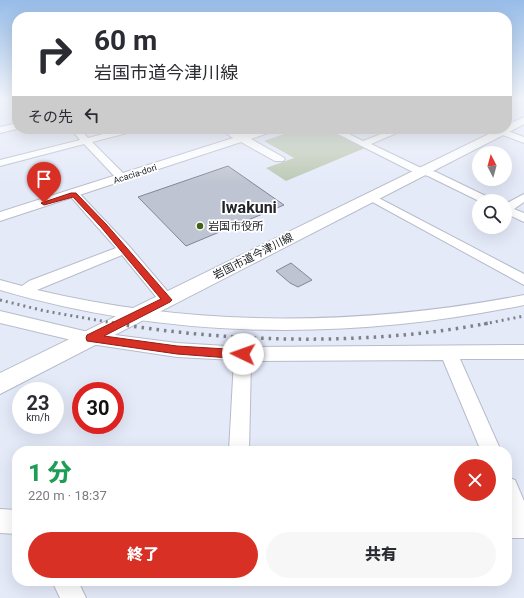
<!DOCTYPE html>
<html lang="ja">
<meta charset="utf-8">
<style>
body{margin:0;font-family:Roboto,"Noto Sans JP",sans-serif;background:#f7f7f7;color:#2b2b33;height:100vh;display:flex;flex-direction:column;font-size:15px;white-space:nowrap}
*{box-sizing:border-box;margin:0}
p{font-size:13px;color:#7c7c81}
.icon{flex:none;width:22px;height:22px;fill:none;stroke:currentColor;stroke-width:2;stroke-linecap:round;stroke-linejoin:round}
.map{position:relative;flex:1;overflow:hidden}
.panel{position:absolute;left:12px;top:446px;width:500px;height:140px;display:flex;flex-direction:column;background:#fff;border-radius:16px;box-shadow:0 4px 16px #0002}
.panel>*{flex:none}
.top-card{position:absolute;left:12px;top:12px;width:500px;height:122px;border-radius:16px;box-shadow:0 4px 16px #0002;background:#fff;color:#2b2b33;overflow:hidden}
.needle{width:26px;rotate:354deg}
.buttons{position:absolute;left:472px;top:146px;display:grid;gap:8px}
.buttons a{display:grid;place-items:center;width:40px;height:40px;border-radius:50%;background:#fff;box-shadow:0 4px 16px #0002;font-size:20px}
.speed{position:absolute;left:12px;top:382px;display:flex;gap:8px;font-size:20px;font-weight:700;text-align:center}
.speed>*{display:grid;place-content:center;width:52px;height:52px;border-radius:50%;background:#fff;box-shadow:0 4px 16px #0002;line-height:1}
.speed small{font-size:10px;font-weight:400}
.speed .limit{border:6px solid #d22;background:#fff;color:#111}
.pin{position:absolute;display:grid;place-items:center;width:34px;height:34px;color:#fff;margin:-41px -17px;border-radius:50% 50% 50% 0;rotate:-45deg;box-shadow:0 0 4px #0007}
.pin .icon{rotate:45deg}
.me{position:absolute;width:44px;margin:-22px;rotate:273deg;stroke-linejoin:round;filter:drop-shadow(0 0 3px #0008)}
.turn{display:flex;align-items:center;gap:14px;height:84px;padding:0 16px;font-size:18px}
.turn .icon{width:52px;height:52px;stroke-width:2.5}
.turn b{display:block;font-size:28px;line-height:34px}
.then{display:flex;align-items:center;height:38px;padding:0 16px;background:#0003;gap:8px;font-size:15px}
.round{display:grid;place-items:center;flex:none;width:42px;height:42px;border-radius:21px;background:#f7f7f7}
.headline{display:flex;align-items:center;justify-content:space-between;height:68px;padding:0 16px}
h1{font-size:24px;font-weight:800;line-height:30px;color:#1e9e55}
.button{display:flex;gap:8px;margin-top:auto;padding:8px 16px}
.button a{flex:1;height:46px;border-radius:24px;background:#d93025;color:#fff;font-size:16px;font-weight:800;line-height:46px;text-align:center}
.button a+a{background:#f7f7f7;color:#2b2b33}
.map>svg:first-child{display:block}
.green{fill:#bdc8b3}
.building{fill:#bfc4d2;stroke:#828694}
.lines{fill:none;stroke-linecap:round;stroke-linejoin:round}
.minor-casing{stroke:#b7bcca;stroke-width:2}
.tertiary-casing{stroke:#b7bcca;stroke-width:2}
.minor{fill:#fff;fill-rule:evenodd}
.tertiary{fill:#fff;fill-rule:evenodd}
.rail-far1{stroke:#7d818a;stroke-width:3;stroke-dasharray:2 4;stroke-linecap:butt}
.rail{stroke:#7d818a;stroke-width:3.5;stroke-dasharray:2.5 5;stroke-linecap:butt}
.route{fill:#d93025;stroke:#8d1f18}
.poi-dot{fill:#436216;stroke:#fff;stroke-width:1.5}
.labels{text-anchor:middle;stroke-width:3.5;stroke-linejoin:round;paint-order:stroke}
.far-street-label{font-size:9px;fill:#222429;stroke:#fff}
.poi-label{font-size:11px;fill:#222429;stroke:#fff;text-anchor:start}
.street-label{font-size:11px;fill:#222429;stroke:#fff}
.far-town-label{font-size:16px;font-weight:bold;fill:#222429;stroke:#fff}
</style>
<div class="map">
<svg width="524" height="598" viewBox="0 0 524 598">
<rect width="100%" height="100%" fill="#e5eaf9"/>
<!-- green -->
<path class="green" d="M298,129H324L365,148L286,181L266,168L294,158L264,141Z"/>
<!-- building -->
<path class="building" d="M228,166L284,205L186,246L138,197Z
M291,263L312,280L298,287L290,283L276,271Z"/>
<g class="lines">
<defs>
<path id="minor" d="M17,123V129L0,133V127Z
M71,129H80L88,138L122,129H136L135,131L92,142L126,176L127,178L126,180H118L84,144L0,166V160L80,140Z
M328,129H339L363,141L394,129H406L371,144L419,167L436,172L492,199L494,201H479L428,176L411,171Z
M491,129H503L524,137V143L492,131Z
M74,191L78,192L129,246L175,300L172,304L167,305L162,304L122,255L37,290C196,328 364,326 524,295V305C351,341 170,340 0,290V280L22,286L29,281L116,248L70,196L68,194L70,192Z
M371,194L524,274V285L367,199L365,197Z
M524,194V202L514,209L524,213V222L505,213V204Z
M0,311L84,331L177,343L243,347L524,345V359H460L501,451H481L443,360L251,361L249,451H229L234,360L177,357L84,343L0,323Z
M507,477L515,480L524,501V538H507Z
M0,509L17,510V534L0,533Z
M52,581H78L86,598H60Z"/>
<path id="tertiary" d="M524,117V124L511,131L0,394V373L499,129H507V125Z
M220,129H233L243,134L260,129H275L274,131L251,139L283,157L285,159L283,161H275L241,142L0,221V212L233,138Z"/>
</defs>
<!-- minor casing -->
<use href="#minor" class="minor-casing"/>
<!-- tertiary casing -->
<use href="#tertiary" class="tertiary-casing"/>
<!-- minor -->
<use href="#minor" class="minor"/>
<!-- tertiary -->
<use href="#tertiary" class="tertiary"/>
<!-- rail-far1 -->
<path class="rail-far1" d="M0,300L45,311L119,324
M484,324L524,316"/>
<!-- rail -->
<path class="rail" d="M112,323C233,343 369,346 489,323"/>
</g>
<!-- sky -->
<linearGradient id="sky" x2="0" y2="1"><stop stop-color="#97bce8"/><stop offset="0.54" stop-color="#f3f6fc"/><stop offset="1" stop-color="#f3f6fc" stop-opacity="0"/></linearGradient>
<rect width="524" height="184" fill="url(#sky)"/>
<!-- route -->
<path class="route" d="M71,193H76L106,224L172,300L170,302L104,336L177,346L243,350L246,351L248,354L246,357L243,359L177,354L87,341L86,338L87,335L161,299L101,227L73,197L44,205L41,203Z"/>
<!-- markers -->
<circle class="poi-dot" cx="200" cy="226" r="4"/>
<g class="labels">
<!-- far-street labels -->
<g class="far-street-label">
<text transform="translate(135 174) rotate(-18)" y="3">Acacia-dori</text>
</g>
<!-- poi labels -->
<g class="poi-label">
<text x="208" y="230">岩国市役所</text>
</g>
<!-- street labels -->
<g class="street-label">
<text transform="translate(253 256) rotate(-27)" y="4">岩国市道今津川線</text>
</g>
<!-- far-town labels -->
<g class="far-town-label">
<text x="249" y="213">Iwakuni</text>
</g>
</g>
</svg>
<div class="buttons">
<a><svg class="needle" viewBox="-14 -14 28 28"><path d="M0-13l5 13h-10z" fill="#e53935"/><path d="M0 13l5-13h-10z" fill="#7c7c81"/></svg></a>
<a><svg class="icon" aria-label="search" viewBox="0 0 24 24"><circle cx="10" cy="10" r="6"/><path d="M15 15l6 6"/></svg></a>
</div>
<div class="speed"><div>23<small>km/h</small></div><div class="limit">30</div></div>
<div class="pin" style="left:44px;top:203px;background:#d93025"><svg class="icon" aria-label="arrive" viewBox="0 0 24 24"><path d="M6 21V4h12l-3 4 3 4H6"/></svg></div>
<svg class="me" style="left:243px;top:354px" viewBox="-20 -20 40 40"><circle r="19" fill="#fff"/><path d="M0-13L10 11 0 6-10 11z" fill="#d93025"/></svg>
<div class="top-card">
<div class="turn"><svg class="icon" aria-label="right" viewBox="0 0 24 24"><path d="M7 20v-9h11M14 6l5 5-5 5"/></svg><div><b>60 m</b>岩国市道今津川線</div></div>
<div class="then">その先<svg class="icon" aria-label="left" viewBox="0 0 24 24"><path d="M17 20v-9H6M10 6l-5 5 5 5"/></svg></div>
</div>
<section class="panel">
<div class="headline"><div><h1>1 分</h1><p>220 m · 18:37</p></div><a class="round" style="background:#d93025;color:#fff"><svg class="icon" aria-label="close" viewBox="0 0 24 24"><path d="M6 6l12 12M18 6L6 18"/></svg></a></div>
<div class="button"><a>終了</a><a>共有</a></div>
</section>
</div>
